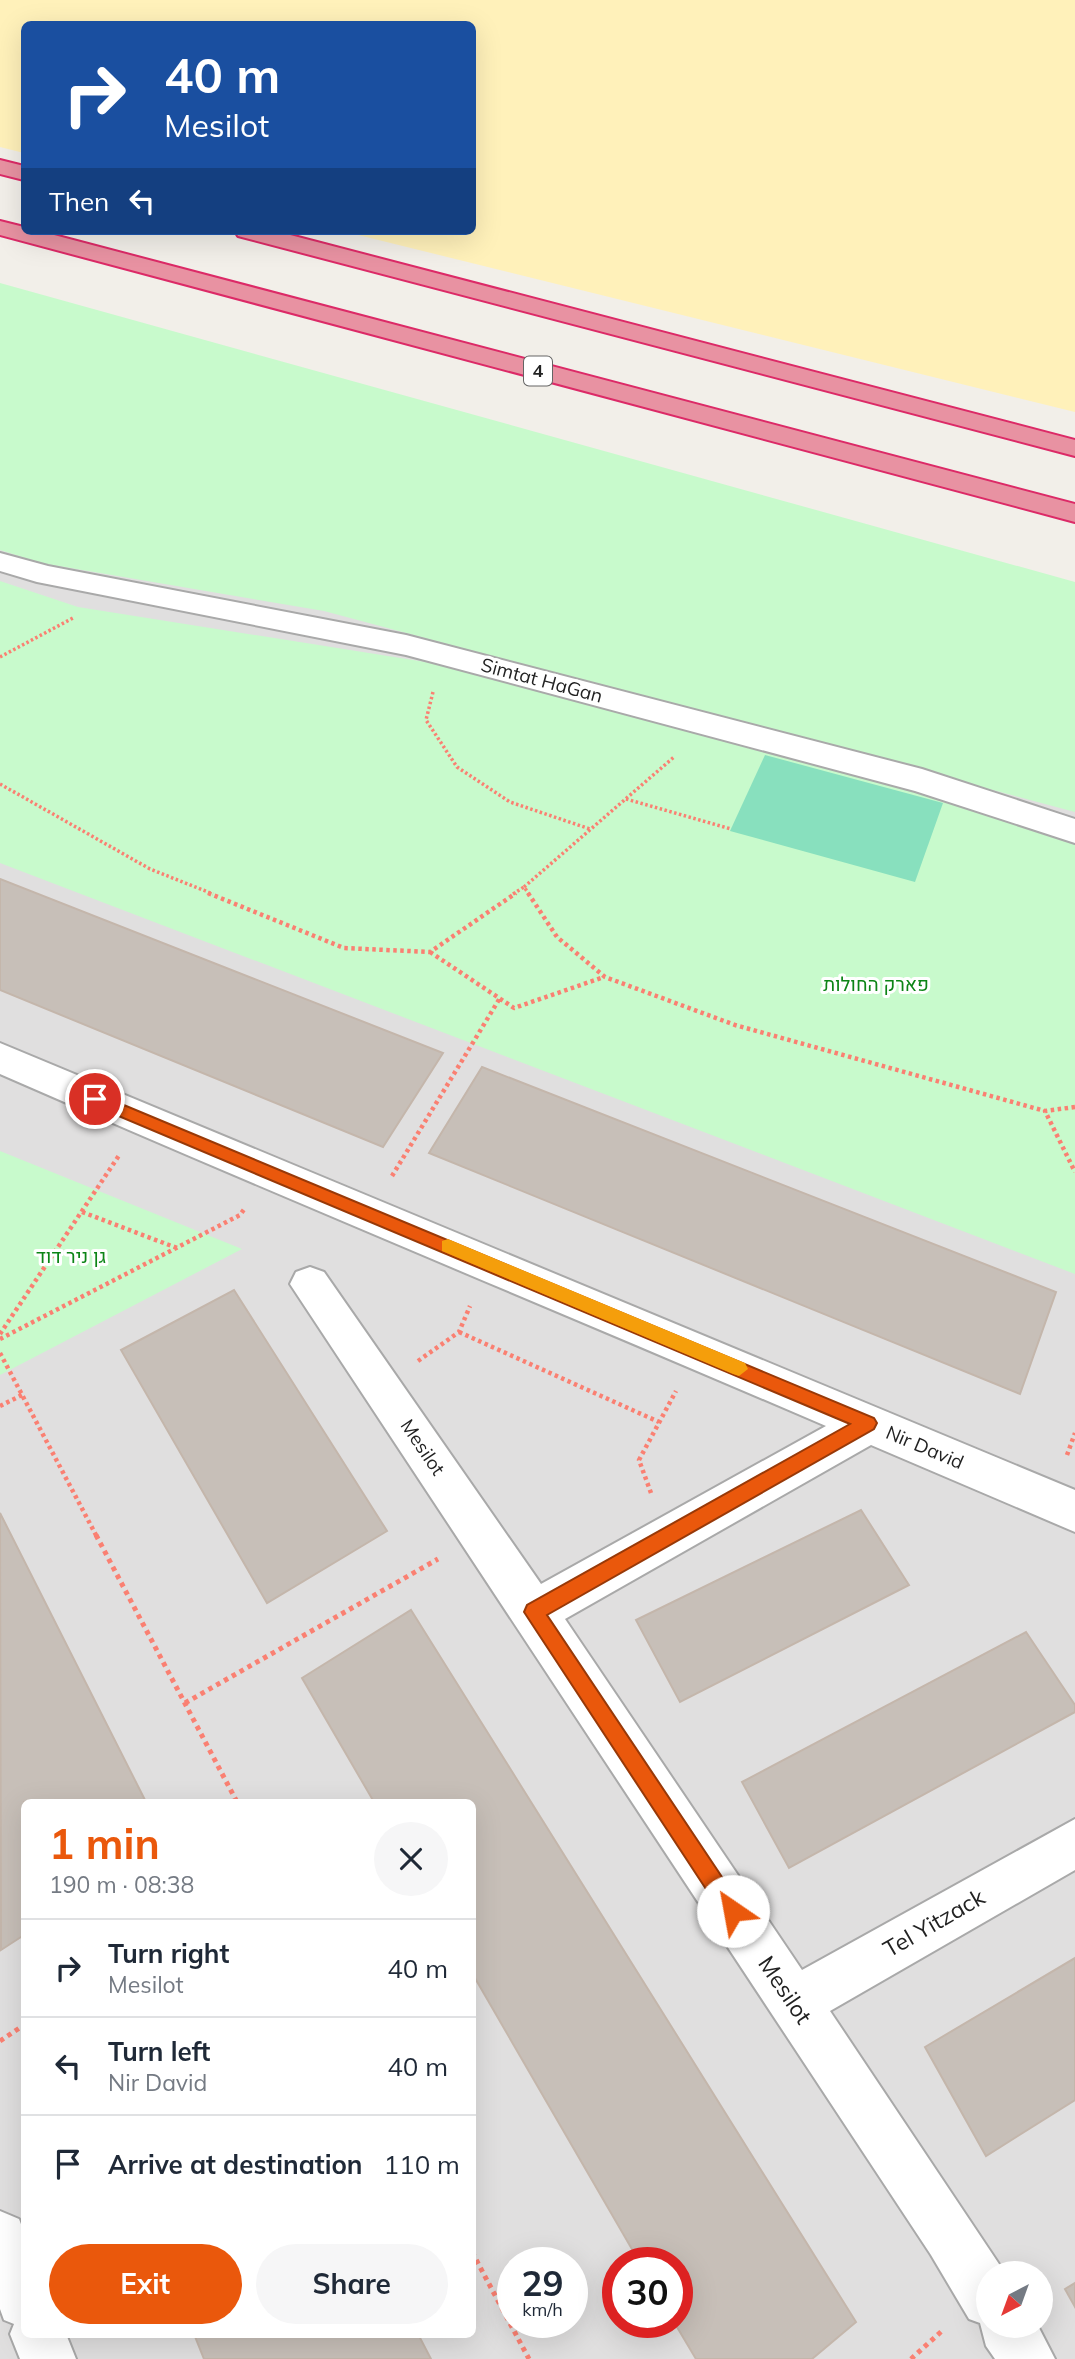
<!DOCTYPE html>
<meta charset="utf-8">
<style>
body{margin:0;font-family:Mulish,Heebo,sans-serif;background:#f6f6f7;color:#1f2937;height:100vh;display:flex;flex-direction:column;font-size:26px;white-space:nowrap}
*{box-sizing:border-box;margin:0}
p{font-size:23px;color:#747a83}
.icon{flex:none;width:38px;height:38px;fill:none;stroke:currentColor;stroke-width:2;stroke-linecap:round;stroke-linejoin:round}
.map{position:relative;flex:1;overflow:hidden}
.drawer{position:absolute;left:21px;top:1799px;width:455px;height:539px;display:flex;flex-direction:column;background:#fff;border-radius:10px;box-shadow:0 7px 28px #0002}
.drawer>*{flex:none}
.guide{position:absolute;left:21px;top:21px;width:455px;height:214px;border-radius:10px;box-shadow:0 7px 28px #0002;background:#1a4fa0;color:#fff;overflow:hidden}
.needle{width:46px;rotate:221deg}
.fabs{position:absolute;left:976px;top:2261px;display:grid;gap:14px}
.fabs a{display:grid;place-items:center;width:77px;height:77px;border-radius:50%;background:#fff;box-shadow:0 7px 28px #0002;font-size:35px}
.speed{position:absolute;left:497px;top:2247px;display:flex;gap:14px;font-size:35px;font-weight:700;text-align:center}
.speed>*{display:grid;place-content:center;width:91px;height:91px;border-radius:50%;background:#fff;box-shadow:0 7px 28px #0002;line-height:1}
.speed small{font-size:18px;font-weight:400}
.speed .limit{border:10px solid #d22;background:#fff;color:#111}
.pin{position:absolute;display:grid;place-items:center;width:60px;height:60px;color:#fff;margin:-30px;border:4px solid #fff;border-radius:50%;box-shadow:0 2px 7px #0007}
.me{position:absolute;width:77px;margin:-38px;rotate:327deg;stroke-linejoin:round;filter:drop-shadow(0 0 5px #0008)}
.turn{display:flex;align-items:center;gap:24px;height:147px;padding:0 28px;font-size:32px}
.turn .icon{width:91px;height:91px;stroke-width:2.5}
.turn b{display:block;font-size:49px;line-height:60px}
.then{display:flex;align-items:center;height:66px;padding:0 28px;background:#0003;gap:14px;font-size:26px}
.round{display:grid;place-items:center;flex:none;width:74px;height:74px;border-radius:37px;background:#f6f6f7}
.overview{display:flex;align-items:center;justify-content:space-between;height:119px;padding:0 28px}
h1{font-size:42px;font-weight:700;line-height:52px;color:#ea580c}
.button{display:flex;gap:14px;margin-top:auto;padding:14px 28px}
.button a{flex:1;height:80px;border-radius:42px;background:#ea580c;color:#fff;font-size:28px;font-weight:700;line-height:80px;text-align:center}
.button a+a{background:#f6f6f7;color:#1f2937}
ul{padding:0;list-style:none}
li{display:flex;align-items:center;gap:21px;height:98px;padding:0 28px;border-top:2px solid #e0e1e3}
li div{flex:1}
li b{display:block;font-size:26px}
li em{font-style:normal}
.map>svg:first-child{display:block}
.residential{fill:#e0dfdf;fill-rule:evenodd}
.sand{fill:#fff1ba}
.park{fill:#c8facc}
.pitch{fill:#88e0be}
.building{fill:#c7bfb8;stroke:#c4b6ab;stroke-width:2}
.lines{fill:none;stroke-linecap:round;stroke-linejoin:round}
.minor-casing{stroke:#a9a9a9;stroke-width:4}
.highway-casing{stroke:#dc2a67;stroke-width:4}
.path-far2{stroke:#fa8072;stroke-width:3.5;stroke-dasharray:2.5 2.5;stroke-linecap:butt}
.path-far1{stroke:#fa8072;stroke-width:4.5;stroke-dasharray:3.5 3.5;stroke-linecap:butt}
.path{stroke:#fa8072;stroke-width:5;stroke-dasharray:4.5 4.5;stroke-linecap:butt}
.minor{fill:#fff;fill-rule:evenodd}
.highway{fill:#e892a2;fill-rule:evenodd}
.route{fill:#ea580c;stroke:#983908;stroke-width:2}
.slow{fill:#f59e0b}
.labels{text-anchor:middle;stroke-width:6;stroke-linejoin:round;paint-order:stroke}
.shield{fill:#fff;stroke:#646464;stroke-width:2}
.shield-label{font-size:18px;font-weight:bold;fill:#222}
.street-label{font-size:19px;fill:#222;stroke:#fff}
.park-label{font-size:19px;fill:#0c8416;stroke:#fff}
.near-street-label{font-size:23px;fill:#222;stroke:#fff}
</style>
<div class="map">
<svg width="1075" height="2359" viewBox="0 0 1075 2359">
<rect width="100%" height="100%" fill="#f2efe9"/>
<!-- residential -->
<path class="residential" d="M0,300L1075,594V2359H0ZM24,1802H472V2334H24ZM513,2263H572V2322H513ZM618,2263H677V2322H618ZM989,2273H1041V2326H989Z"/>
<!-- sand -->
<path class="sand" d="M0,0H1075V412L342,231H472V24H24V153L0,147Z"/>
<!-- park -->
<path class="park" d="M0,283L1075,582V812L324,611L41,563L0,550Z
M0,581L78,607L457,667L922,789L1075,842V1274L0,863Z
M0,1151L242,1249L0,1375Z"/>
<!-- pitch -->
<path class="pitch" d="M765,755L943,803L915,882L730,831Z"/>
<!-- building -->
<path class="building" d="M0,879L443,1053L383,1147L0,990Z
M482,1067L1056,1292L1020,1394L429,1153Z
M234,1290L387,1531L267,1603L121,1350Z
M861,1510L909,1585L680,1702L636,1620Z
M0,1513L146,1802H24V1935L1,1950Z
M411,1610L856,2322L812,2359H696L674,2322H677V2263H640L472,1973V1802H374L302,1678Z
M1026,1632L1075,1705V1712L789,1868L742,1782Z
M1075,1958V2100L986,2156L925,2047Z
M1075,2283V2307L1065,2289Z
M194,2334H418L431,2359H204Z"/>
<g class="lines">
<defs>
<path id="minor" d="M0,553L48,566L406,635L922,769L1075,819V843L915,791L406,655L37,582L0,571Z
M0,1043L1075,1490V1532L871,1445L565,1619L802,1970L1075,1819V1870L830,2011L1005,2273H989V2326H1038L1055,2359H995L986,2346L980,2323L969,2319L931,2255L290,1284L296,1272L310,1267L324,1272L541,1584L826,1426C551,1308 274,1194 0,1074Z
M0,2211L19,2219L24,2232V2334H66L76,2359H20L10,2334L14,2324L4,2320L0,2309Z"/>
<path id="highway" d="M0,160L24,166V180L0,174Z
M0,221L24,227V231H39L1075,504V522L0,235Z
M235,231H275L1075,440V456L238,236Z"/>
</defs>
<!-- minor casing -->
<use href="#minor" class="minor-casing"/>
<!-- highway casing -->
<use href="#highway" class="highway-casing"/>
<!-- path-far2 -->
<path class="path-far2" d="M0,657L73,618
M433,692L426,720L457,767L510,802L590,829
M0,784L150,869L213,894
M626,799L731,829
M524,887L674,757
M513,894L524,887L529,894"/>
<!-- path-far1 -->
<path class="path-far1" d="M208,893L344,948L430,952L516,893
M528,893L557,937L605,977L735,1025L1045,1111
M430,952L514,1008L604,977
M1075,1107L1045,1111L1075,1172
M392,1176L500,998
M82,1212L177,1248
M459,1332L659,1422
M0,1334L120,1154
M0,1339L240,1215L245,1208
M0,1353L97,1537
M418,1361L459,1332L470,1306
M0,1406L22,1395
M1067,1455L1075,1433
M651,1493L639,1460L676,1391"/>
<!-- path -->
<path class="path" d="M96,1535L237,1802
M185,1703L438,1559
M0,2041L24,2025
M472,2252L529,2359
M911,2359L944,2329"/>
<!-- minor -->
<use href="#minor" class="minor"/>
<!-- highway -->
<use href="#highway" class="highway"/>
</g>
<!-- route -->
<path class="route" d="M95,1093L874,1418L877,1423L874,1429L547,1615L740,1904L743,1911L740,1918L733,1921L725,1918L524,1612L527,1605L850,1424L90,1104L88,1099Z"/>
<!-- slow -->
<path class="slow" d="M448,1239L745,1363L748,1369L739,1376L733,1374L442,1251V1241Z"/>
<g class="labels">
<!-- shield labels -->
<rect class="shield" x="524" y="356.5" width="28" height="29" rx="5"/>
<g class="shield-label">
<text x="538" y="377">4</text>
</g>
<!-- street labels -->
<g class="street-label">
<text transform="translate(542 680) rotate(15)" y="7">Simtat HaGan</text>
<text transform="translate(423 1447) rotate(56)" y="7">Mesilot</text>
<text transform="translate(925 1447) rotate(23)" y="7">Nir David</text>
</g>
<!-- park labels -->
<g class="park-label">
<text x="876" y="991">פארק החולות</text>
<text x="71" y="1263">גן ניר דוד</text>
</g>
<!-- near-street labels -->
<g class="near-street-label">
<text transform="translate(934 1923) rotate(-30)" y="8">Tel Yitzack</text>
<text transform="translate(785 1990) rotate(56)" y="8">Mesilot</text>
</g>
</g>
</svg>
<div class="fabs">
<a><svg class="needle" viewBox="-14 -14 28 28"><path d="M0-13l5 13h-10z" fill="#e53935"/><path d="M0 13l5-13h-10z" fill="#747a83"/></svg></a>
</div>
<div class="speed"><div>29<small>km/h</small></div><div class="limit">30</div></div>
<div class="pin" style="left:95px;top:1099px;background:#d93025"><svg class="icon" aria-label="arrive" viewBox="0 0 24 24"><path d="M6 21V4h12l-3 4 3 4H6"/></svg></div>
<svg class="me" style="left:733px;top:1911px" viewBox="-20 -20 40 40"><circle r="19" fill="#fff"/><path d="M0-13L10 11 0 6-10 11z" fill="#ea580c"/></svg>
<div class="guide">
<div class="turn"><svg class="icon" aria-label="right" viewBox="0 0 24 24"><path d="M7 20v-9h11M14 6l5 5-5 5"/></svg><div><b>40 m</b>Mesilot</div></div>
<div class="then">Then<svg class="icon" aria-label="left" viewBox="0 0 24 24"><path d="M17 20v-9H6M10 6l-5 5 5 5"/></svg></div>
</div>
<section class="drawer">
<div class="overview"><div><h1>1 min</h1><p>190 m · 08:38</p></div><a class="round"><svg class="icon" aria-label="close" viewBox="0 0 24 24"><path d="M6 6l12 12M18 6L6 18"/></svg></a></div>
<ul>
<li><svg class="icon" aria-label="right" viewBox="0 0 24 24"><path d="M7 20v-9h11M14 6l5 5-5 5"/></svg><div><b>Turn right</b><p>Mesilot</p></div><em>40 m</em></li>
<li><svg class="icon" aria-label="left" viewBox="0 0 24 24"><path d="M17 20v-9H6M10 6l-5 5 5 5"/></svg><div><b>Turn left</b><p>Nir David</p></div><em>40 m</em></li>
<li><svg class="icon" aria-label="arrive" viewBox="0 0 24 24"><path d="M6 21V4h12l-3 4 3 4H6"/></svg><div><b>Arrive at destination</b></div><em>110 m</em></li>
</ul>
<div class="button"><a>Exit</a><a>Share</a></div>
</section>
</div>
